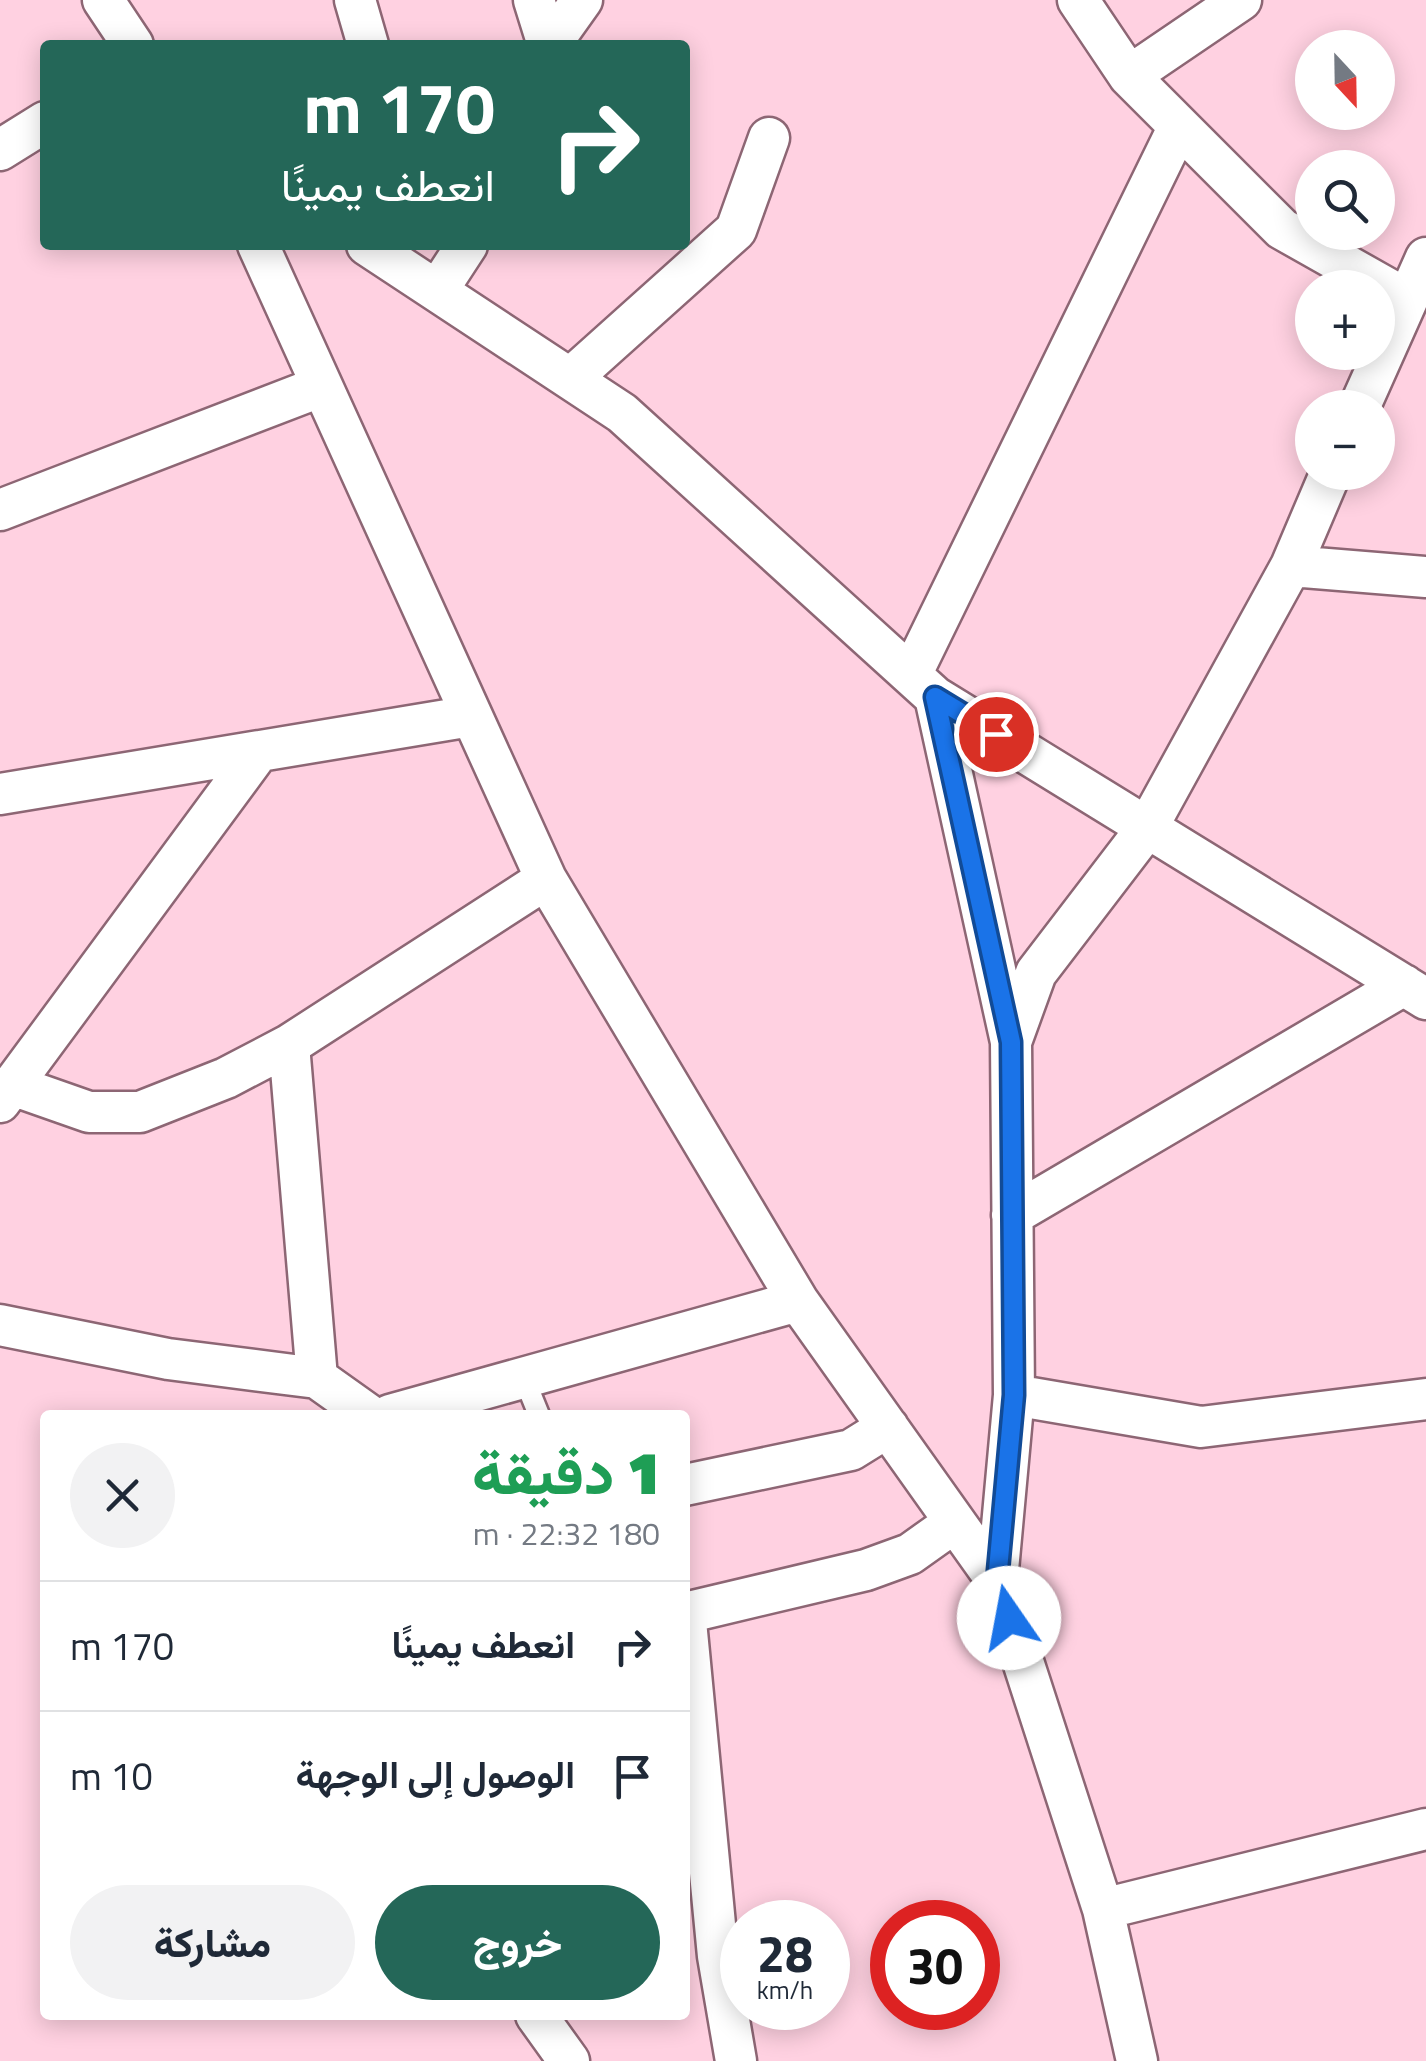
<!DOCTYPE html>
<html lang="ar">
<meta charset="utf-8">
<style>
body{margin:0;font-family:"Titillium Web",Vazirmatn,sans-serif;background:#f2f2f3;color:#1f2937;direction:rtl;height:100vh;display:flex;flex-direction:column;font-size:38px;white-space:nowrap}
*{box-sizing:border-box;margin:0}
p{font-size:32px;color:#747a83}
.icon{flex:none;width:55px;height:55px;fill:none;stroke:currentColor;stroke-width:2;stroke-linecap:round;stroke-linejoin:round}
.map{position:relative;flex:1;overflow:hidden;direction:ltr}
.side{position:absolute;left:40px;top:1410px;width:650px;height:610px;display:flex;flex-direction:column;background:#fff;border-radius:10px;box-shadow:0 5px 25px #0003;direction:rtl}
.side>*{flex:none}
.top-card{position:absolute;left:40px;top:40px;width:650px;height:210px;border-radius:10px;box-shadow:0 5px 25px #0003;direction:rtl;background:#246758;color:#fff;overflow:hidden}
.needle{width:65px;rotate:158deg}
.buttons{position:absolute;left:1295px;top:30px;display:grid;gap:20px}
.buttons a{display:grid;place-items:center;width:100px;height:100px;border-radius:50%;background:#fff;box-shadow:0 5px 25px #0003;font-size:50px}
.speed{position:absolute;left:720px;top:1900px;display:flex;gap:20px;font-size:50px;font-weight:700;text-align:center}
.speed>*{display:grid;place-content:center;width:130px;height:130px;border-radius:50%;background:#fff;box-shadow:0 5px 25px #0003;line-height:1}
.speed small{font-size:25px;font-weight:400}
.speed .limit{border:15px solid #d22;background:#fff;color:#111}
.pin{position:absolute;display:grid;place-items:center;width:85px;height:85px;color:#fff;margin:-42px;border:5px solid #fff;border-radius:50%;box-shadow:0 2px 10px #0007}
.me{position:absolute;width:110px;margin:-55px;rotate:348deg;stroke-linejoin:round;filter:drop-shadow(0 0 8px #0008)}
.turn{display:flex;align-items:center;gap:35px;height:210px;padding:0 30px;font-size:45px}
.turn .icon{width:130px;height:130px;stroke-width:2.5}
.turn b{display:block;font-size:70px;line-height:85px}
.round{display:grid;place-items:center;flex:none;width:105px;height:105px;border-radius:52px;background:#f2f2f3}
.summary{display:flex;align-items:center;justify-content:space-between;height:170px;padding:0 30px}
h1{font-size:60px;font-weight:800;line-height:75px;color:#1e9e55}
.cta{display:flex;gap:20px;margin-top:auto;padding:20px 30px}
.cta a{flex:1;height:115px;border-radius:60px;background:#246758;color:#fff;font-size:40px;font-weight:800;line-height:115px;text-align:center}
.cta a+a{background:#f2f2f3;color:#1f2937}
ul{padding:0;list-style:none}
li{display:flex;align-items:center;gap:30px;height:130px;padding:0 30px;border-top:2px solid #e0e1e3}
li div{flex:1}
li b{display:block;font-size:38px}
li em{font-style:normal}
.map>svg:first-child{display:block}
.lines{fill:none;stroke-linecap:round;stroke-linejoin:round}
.service-casing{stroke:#8d6674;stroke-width:25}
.minor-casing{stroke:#8d6674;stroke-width:45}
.service{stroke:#fff;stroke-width:20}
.minor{stroke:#fff;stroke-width:40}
.route-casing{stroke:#114b97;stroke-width:25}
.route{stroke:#1a73e8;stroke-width:18}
</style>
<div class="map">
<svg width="1426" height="2061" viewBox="0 0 1426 2061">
<rect width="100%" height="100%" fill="#ffd1e1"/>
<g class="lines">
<defs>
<path id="service" d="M524,1378L539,1415"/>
<path id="minor" d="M103,0L133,45
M355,0L368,45
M534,0L548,45
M1078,0L1129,76
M1241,0L1129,76L1282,229L1406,299
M550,45L582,0
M0,150L45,122
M258,245L546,879L798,1301L997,1581
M367,245L622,413L935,697L1426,999
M437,291L467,245
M571,378L736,230L769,138
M1359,408L1426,258
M0,510L322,386
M1291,566L1331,472
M911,675L1179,126
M935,697L1011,1042L1014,1395L997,1581L1103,1909L1137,2061
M0,794L471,716
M1011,1042L1036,973L1147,828L1291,566L1426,577
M289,1045L317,1378
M12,1085L89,1112H140L226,1078L289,1045L546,879
M0,1102L259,751
M1012,1215L1404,985
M0,1325L168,1359L317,1378L369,1415
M1014,1395L1201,1427L1426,1399
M390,1415L798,1301
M685,1485L851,1450L888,1427
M685,1611L718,1956L736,2061
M685,1613L866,1570L910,1554L955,1522
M1103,1909L1426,1829
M536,2015L569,2061"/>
</defs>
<!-- service casing -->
<use href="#service" class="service-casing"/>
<!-- minor casing -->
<use href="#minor" class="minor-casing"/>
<!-- service -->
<use href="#service" class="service"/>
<!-- minor -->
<use href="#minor" class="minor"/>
</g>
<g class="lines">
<defs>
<path id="route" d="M996,734L935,697L1011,1042L1014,1395L997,1581L1009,1618"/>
</defs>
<!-- route casing -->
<use href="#route" class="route-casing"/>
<!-- route -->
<use href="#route" class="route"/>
</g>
</svg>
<div class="buttons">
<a><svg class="needle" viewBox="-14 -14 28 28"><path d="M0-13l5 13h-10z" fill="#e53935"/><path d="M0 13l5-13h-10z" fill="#747a83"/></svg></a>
<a><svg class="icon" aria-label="search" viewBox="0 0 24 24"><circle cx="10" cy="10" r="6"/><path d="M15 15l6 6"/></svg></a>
<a>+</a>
<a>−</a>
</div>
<div class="speed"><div>28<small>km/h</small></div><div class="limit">30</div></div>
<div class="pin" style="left:996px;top:734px;background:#d93025"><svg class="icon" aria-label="arrive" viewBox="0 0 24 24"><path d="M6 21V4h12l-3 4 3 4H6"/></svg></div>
<svg class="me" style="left:1009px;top:1618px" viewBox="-20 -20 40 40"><circle r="19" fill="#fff"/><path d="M0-13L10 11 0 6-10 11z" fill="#1a73e8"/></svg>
<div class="top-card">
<div class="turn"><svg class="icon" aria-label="right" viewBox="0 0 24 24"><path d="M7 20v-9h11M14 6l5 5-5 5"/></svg><div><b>170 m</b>انعطف يمينًا</div></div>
</div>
<section class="side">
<div class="summary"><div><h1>1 دقيقة</h1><p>180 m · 22:32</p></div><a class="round"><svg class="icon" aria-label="close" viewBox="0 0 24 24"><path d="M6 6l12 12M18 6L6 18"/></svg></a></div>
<ul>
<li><svg class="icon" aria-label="right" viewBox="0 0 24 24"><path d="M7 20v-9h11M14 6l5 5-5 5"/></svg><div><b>انعطف يمينًا</b></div><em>170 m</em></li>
<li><svg class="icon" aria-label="arrive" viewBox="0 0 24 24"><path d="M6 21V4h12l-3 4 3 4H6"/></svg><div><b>الوصول إلى الوجهة</b></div><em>10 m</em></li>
</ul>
<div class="cta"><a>خروج</a><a>مشاركة</a></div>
</section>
</div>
